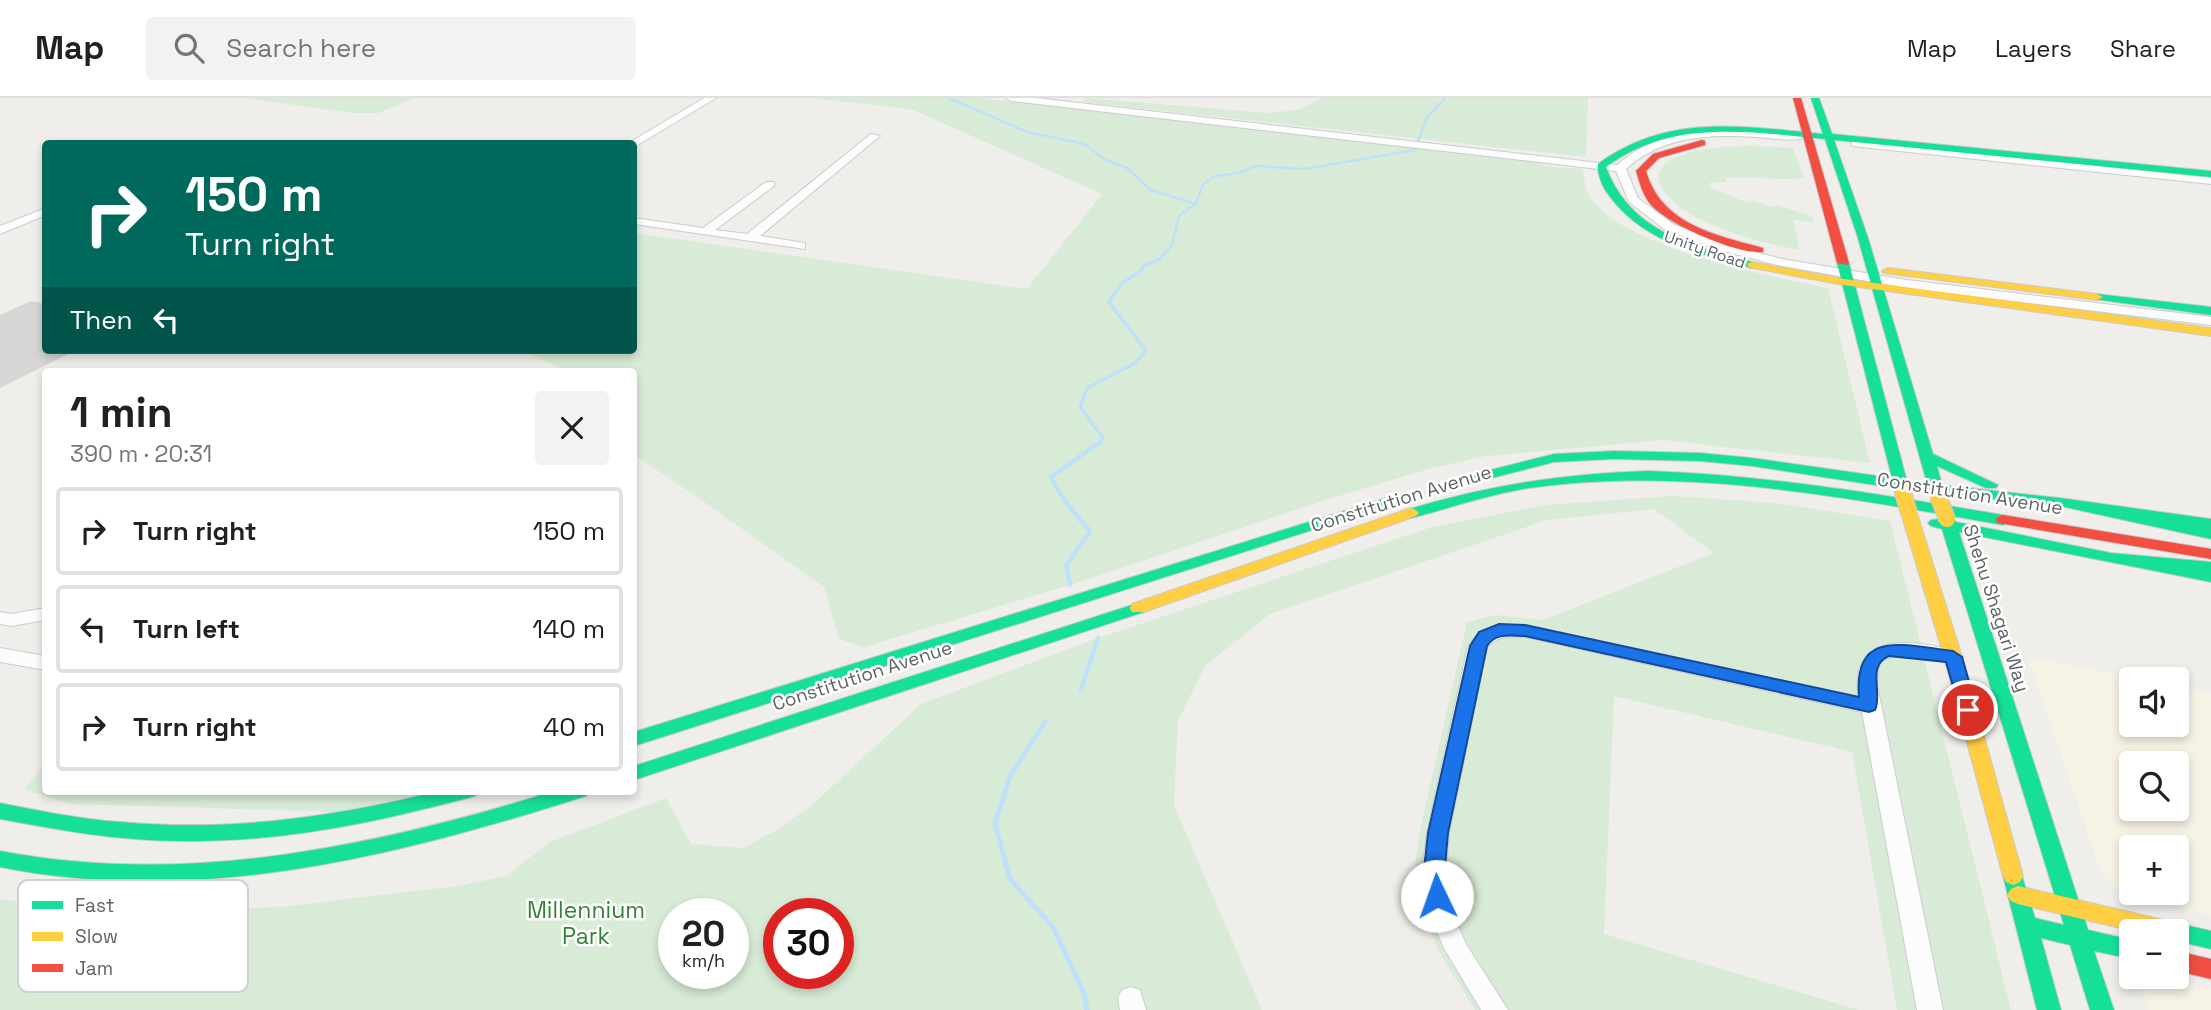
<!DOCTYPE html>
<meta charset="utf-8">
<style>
body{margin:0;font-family:"Space Grotesk",sans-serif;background:#f2f2f2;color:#202124;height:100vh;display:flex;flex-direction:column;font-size:26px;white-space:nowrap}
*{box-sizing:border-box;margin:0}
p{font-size:23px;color:#757577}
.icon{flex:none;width:38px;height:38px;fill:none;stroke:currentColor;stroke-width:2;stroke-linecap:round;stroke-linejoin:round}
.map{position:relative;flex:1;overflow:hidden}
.panel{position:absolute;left:42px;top:270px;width:595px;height:427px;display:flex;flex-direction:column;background:#fff;border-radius:7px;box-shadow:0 4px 10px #0003}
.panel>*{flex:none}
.top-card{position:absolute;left:42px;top:42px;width:595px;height:214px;border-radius:7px;box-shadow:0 4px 10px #0003;background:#00695c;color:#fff;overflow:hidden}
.controls{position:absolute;left:2119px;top:569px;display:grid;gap:14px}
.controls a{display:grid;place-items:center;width:70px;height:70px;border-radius:7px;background:#fff;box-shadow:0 4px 10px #0003;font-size:35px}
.speed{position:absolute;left:658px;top:800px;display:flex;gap:14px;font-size:35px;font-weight:700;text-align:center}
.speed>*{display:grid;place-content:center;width:91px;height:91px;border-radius:50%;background:#fff;box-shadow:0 4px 10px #0003;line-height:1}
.speed small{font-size:18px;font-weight:400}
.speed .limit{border:10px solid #d22;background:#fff;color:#111}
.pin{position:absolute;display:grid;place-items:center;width:60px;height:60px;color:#fff;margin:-30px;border:4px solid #fff;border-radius:50%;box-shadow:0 2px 7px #0007}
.me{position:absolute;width:77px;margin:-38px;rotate:357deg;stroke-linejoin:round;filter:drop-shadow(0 0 5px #0008)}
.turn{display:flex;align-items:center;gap:24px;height:147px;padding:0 28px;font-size:32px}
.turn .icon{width:91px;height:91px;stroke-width:2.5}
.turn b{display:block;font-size:49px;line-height:60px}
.then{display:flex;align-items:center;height:66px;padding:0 28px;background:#0003;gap:14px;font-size:26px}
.round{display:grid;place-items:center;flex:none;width:74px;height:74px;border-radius:7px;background:#f2f2f2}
.overview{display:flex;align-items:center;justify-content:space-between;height:119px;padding:0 28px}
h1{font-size:42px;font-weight:600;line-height:52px}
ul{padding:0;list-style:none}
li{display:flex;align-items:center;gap:21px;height:88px;margin:0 14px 10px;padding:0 14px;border:4px solid #e0e0e0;border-radius:7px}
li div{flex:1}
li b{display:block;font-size:26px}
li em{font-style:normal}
header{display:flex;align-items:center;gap:42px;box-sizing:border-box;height:98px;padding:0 35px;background:#fff;border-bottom:2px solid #e0e0e0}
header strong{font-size:33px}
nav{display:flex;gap:38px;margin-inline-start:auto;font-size:24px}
.search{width:490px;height:63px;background:#f2f2f2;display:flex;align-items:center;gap:18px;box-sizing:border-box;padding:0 24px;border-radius:7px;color:#757577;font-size:26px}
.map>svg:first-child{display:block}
.commercial{fill:#f7f3e4;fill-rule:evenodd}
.green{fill:#d8ebd6;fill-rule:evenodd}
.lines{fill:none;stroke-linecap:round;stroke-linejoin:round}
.stream-far3{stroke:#bfe0f9;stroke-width:2.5}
.stream-far2{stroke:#bfe0f9;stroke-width:3.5}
.stream-far1{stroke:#bfe0f9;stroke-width:4.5}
.stream{stroke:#bfe0f9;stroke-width:5}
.building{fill:#d6d5d3}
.street-casing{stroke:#cbcccc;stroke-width:2}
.fast-casing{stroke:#cacacb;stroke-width:2}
.slow-casing{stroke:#cacacb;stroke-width:2}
.jam-casing{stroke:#cacacb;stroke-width:2}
.street{fill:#fdfcfc;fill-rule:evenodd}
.fast{fill:#16e098;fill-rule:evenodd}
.slow{fill:#ffcf43;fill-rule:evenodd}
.jam{fill:#f24e42;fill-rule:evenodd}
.slow-bridge-casing{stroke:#cacacb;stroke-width:18;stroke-linecap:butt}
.slow-bridge{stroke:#ffcf43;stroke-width:16}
.route{fill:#1a73e8;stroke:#114b97;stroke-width:2}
.labels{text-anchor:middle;stroke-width:5;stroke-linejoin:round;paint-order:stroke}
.far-street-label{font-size:16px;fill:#5f6368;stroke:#fff}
.street-label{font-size:19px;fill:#5f6368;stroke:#fff}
.near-park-label{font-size:23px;fill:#348238;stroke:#fff}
.key{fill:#fff;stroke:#cfd0d2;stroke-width:2}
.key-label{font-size:19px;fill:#5f6368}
</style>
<header>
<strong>Map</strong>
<div class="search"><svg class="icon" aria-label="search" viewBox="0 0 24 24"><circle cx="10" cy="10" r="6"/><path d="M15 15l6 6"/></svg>Search here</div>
<nav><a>Map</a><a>Layers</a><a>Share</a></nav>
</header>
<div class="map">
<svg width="2211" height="912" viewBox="0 0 2211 912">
<rect width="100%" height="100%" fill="#efeeea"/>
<!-- commercial -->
<path class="commercial" d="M2028,559L2141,581H2132V626H2177V588L2211,595V817L2124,797L2102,777ZM2132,665H2177V710H2132ZM2132,749H2177V794H2132Z
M2146,878L2161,879L2211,891V912H2149L2139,884Z"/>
<!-- green -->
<path class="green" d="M243,0H414L379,15H355Z
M810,0H978L1542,64L1543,68L1583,71C1584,79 1585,91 1589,98C1621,149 1771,179 1828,190L1870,365L1664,342L1486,358L1432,370L1325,402L1070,487L864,549L839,541L824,489L700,401L634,357V273H565L522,252H634V135L1027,191L1102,96L911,11Z
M1087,0L1266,15L1299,12L1322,0H1588L1586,59L1083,4Z
M1751,48L1793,50L1804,80C1776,83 1753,78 1726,80V84L1709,85V89L1748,105L1753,103L1772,109L1776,107L1812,118L1813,124L1794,122L1799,152C1764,145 1729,136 1696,119C1670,105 1635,73 1682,57C1703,49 1728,49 1751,48Z
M1673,398L1776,405L1890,423L2011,912H1897L1852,654L1614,598L1604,836L1859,912H1475L1438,852L1413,782L1420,732L1467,524L1495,517L1543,522L1714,455L1654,411L1547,422L1270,516L1205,568L1178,623L1174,707L1262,912H0V801L96,814L138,815L280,809L458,788L506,778L550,744L666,700L691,746L743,750L777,732L812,707L921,606L1098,540L1429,430L1545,407ZM674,816H733V875H674ZM779,816H838V875H779Z
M45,666L46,693H434L341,714L72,706L24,691Z"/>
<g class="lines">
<!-- stream-far3 -->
<path class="stream-far3" d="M949,0L1027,34L1084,46L1106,62L1127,70L1151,92L1196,106
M1168,152L1172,147L1179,118L1196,106L1203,86L1215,78L1239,75L1255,68L1305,71L1415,52L1426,21L1445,0"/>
<!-- stream-far2 -->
<path class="stream-far2" d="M1099,346L1103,340L1080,309L1087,290L1135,265L1146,253L1109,204L1120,187L1142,172L1143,168L1160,161L1169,150"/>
<!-- stream-far1 -->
<path class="stream-far1" d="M1070,487L1066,467L1090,433L1063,401L1051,379L1100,344
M1081,592L1098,540"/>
<!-- stream -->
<path class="stream" d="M1045,624L1010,678L995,726L1010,781L1053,829L1084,895L1087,912"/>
</g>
<!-- building -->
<path class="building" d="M31,203L46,206V252H76L0,290V217Z"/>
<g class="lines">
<defs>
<path id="street" d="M704,0H716L636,48L627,46Z
M1006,0H1036L1617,67C1666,24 1736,30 1797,36L1802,39L1801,41C1786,43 1771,40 1756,39C1710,36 1662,38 1626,71L1638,100L1673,126L1724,146L1782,161L1907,182L2211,219V227L1907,190L1777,167L1716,151L1664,131L1629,104L1616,73L1011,3Z
M871,36L880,38L760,138L805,145V151L634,126V120L703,130L766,84H774V88L715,132L747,136Z
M1856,43L2211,80V86L1852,48V44Z
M46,110V117L0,136V128Z
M46,510V522L11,528L0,526V514L11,516Z
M1499,527H1526L1859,599C1847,531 1917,542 1960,554L1963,559L1960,564L1953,566C1933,562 1895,549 1879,566L1877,587L1943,912H1917L1862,614L1526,539C1510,538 1499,537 1487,549L1449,735L1445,780L1453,816L1466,846L1508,912H1481L1445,852L1429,816L1421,780L1427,735L1468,548L1481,533Z
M0,550L46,558V572L0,564Z
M1131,889L1140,892L1146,912H1120L1118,900L1122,892Z"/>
<path id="fast" d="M1811,0H1819L1832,36L2211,73V79L1834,42L1868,140L1933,356L1998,387L1996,390H1986L1937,368L1942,387L2060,400L2211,421V431L2199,429L2211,431V441L2060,408L1945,396L1943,401H1933L1930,394L1917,392L1915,389L1917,386L1927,385L1858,140L1825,41C1749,34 1671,20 1606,69C1630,135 1694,149 1756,165V169L1752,170C1699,157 1641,143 1608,96C1602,88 1597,75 1598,66C1667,15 1742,28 1823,36Z
M1843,162L1849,165L1909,391L1907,394H1897L1894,390L1752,368L1700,363L1614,361L1554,364L1480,383L1473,379L1475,376L1554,356L1614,353L1700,355L1752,360L1892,380L1837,165Z
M2097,196L2211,209V217L2093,201V197Z
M1648,373C1768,377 1885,397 2003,417L2011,422L2003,427L1952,418L1956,424L2111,455L2211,464V484L1959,434L2088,832L2132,842V861L2094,853L2114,912H2090L2070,847L2041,840L2061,912H2037L2003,778L2006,772L2013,769L2020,772L2035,820L2064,827L1942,431L1931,428L1928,425L1931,422L1939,421L1946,417C1808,393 1669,370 1529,390C1489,396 1451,410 1411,420L1403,415L1406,412C1489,387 1561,376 1648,373Z
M1386,400L1391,401L1393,404L1391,407L634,648V634Z
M1138,505L1146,510L1144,514L634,682V668Z
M439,693H478L475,698L468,700C373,725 278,745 179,743C119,743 59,732 0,721V705C40,713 80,721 121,724C229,734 335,719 439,693Z
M555,693H589L586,698C397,758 199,809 0,769V753C187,789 376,748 555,693Z
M2177,825L2211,833V851L2177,843V833H2167L2169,827Z"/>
<path id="slow" d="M1752,164L1844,181L2211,230V238L1844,187L1748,169V165Z
M1888,170L2097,196L2103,199L2097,202L1884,175L1882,173Z
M1411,410L1416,412L1419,415L1416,418L1144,514H1132L1130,510L1132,506Z
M1909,410L1917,415L1962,559L2023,778L2020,784L2013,787L2006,784L2003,778L1944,559L1901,415Z
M2018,788L2172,824L2180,826L2183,833L2177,840V833H2133L2018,806L2011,803L2007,797L2011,791Z"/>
<path id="jam" d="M1793,0H1801L1849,165L1847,167L1837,165Z
M1702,42L1705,43V47L1659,60L1646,73C1661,126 1715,137 1763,150V154C1738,157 1670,127 1652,108C1643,98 1640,86 1636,73L1653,56Z
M2003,417L2211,451V461L1998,425L1995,422L1998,419Z
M2177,853L2211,861V881L2177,873Z"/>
</defs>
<!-- street casing -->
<use href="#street" class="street-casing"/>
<!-- fast casing -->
<use href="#fast" class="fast-casing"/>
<!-- slow casing -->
<use href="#slow" class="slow-casing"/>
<!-- jam casing -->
<use href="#jam" class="jam-casing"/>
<!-- street -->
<use href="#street" class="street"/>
<!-- fast -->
<use href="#fast" class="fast"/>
<!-- slow -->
<use href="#slow" class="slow"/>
<!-- jam -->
<use href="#jam" class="jam"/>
<defs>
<path id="slow-bridge" d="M1902,391L1909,415
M1938,398L1947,421"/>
</defs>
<!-- slow-bridge casing -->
<use href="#slow-bridge" class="slow-bridge-casing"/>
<!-- slow-bridge -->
<use href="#slow-bridge" class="slow-bridge"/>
</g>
<!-- route -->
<path class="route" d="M1499,526L1525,527L1859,599C1853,529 1906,548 1953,553L1962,559L1977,612L1974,616H1961L1946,564L1889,558C1866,567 1883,596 1875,612L1869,614L1525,538C1511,538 1496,534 1487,548L1448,735L1444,780L1448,798L1445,804L1437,807L1430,804L1423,780L1428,735L1470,548L1479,534Z"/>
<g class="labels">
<!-- far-street labels -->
<g class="far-street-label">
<text transform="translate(1705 151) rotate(19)" y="6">Unity Road</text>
</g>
<!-- street labels -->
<g class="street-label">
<text transform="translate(1970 395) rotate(9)" y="7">Constitution Avenue</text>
<text transform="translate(1401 400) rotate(-17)" y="7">Constitution Avenue</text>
<text transform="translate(1997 510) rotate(72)" y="7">Shehu Shagari Way</text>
<text transform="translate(862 577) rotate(-18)" y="7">Constitution Avenue</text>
</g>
<!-- near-park labels -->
<g class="near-park-label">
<text x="586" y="820">Millennium<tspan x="586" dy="26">Park</tspan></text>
</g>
</g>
<!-- legend -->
<rect x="18" y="782" width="230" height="112" rx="10" class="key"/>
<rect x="32" y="803" width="31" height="8" fill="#16e098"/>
<rect x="32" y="834" width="31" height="9" fill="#ffcf43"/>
<rect x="32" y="866" width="31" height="8" fill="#f24e42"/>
<g class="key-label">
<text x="75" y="814">Fast</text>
<text x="75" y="845">Slow</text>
<text x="75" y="877">Jam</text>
</g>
</svg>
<div class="controls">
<a><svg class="icon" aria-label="sound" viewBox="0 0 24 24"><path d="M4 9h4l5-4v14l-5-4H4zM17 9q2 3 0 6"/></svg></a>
<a><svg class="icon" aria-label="search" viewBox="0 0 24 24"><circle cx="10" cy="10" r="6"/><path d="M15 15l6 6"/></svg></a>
<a>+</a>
<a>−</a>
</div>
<div class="speed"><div>20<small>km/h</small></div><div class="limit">30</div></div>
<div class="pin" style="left:1968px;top:612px;background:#d93025"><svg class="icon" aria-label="arrive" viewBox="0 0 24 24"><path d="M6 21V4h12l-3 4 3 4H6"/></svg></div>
<svg class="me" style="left:1437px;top:798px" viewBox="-20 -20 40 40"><circle r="19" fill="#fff"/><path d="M0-13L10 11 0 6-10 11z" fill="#1a73e8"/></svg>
<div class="top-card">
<div class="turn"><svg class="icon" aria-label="right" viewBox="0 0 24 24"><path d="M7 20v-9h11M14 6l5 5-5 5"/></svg><div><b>150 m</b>Turn right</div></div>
<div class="then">Then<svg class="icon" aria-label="left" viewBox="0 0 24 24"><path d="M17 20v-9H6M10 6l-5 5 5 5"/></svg></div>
</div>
<section class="panel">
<div class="overview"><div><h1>1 min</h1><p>390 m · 20:31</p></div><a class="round"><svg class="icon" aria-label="close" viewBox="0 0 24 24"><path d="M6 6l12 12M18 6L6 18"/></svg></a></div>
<ul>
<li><svg class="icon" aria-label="right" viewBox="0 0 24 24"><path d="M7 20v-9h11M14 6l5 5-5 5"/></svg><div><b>Turn right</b></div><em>150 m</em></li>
<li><svg class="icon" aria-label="left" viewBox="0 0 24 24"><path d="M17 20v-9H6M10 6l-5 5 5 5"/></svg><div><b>Turn left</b></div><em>140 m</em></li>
<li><svg class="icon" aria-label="right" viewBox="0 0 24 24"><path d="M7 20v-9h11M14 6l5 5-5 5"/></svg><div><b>Turn right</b></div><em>40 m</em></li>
</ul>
</section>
</div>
